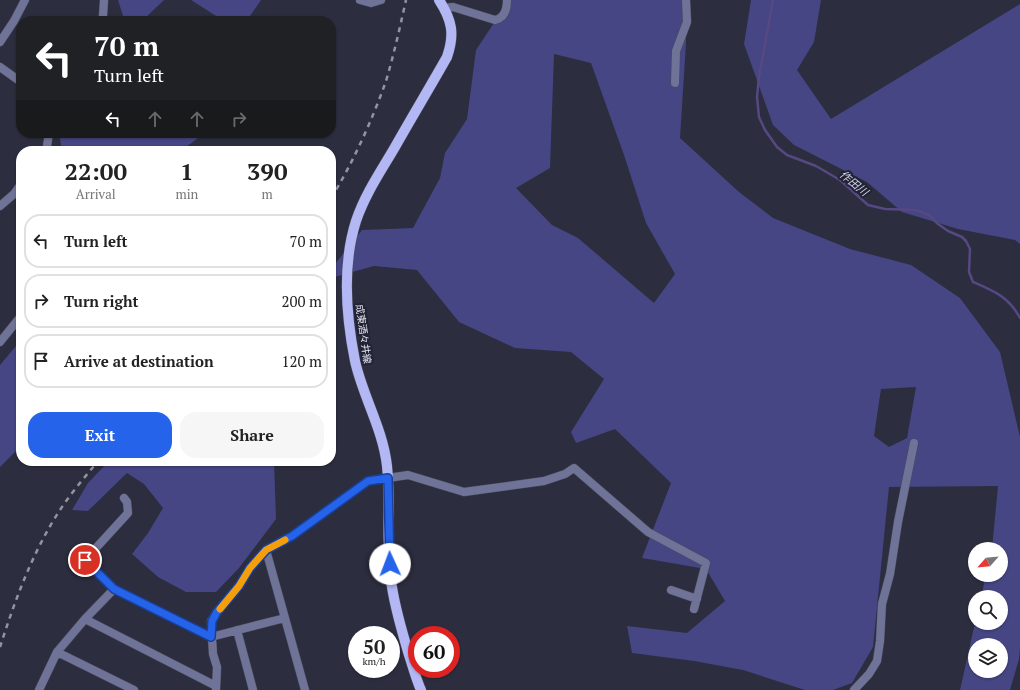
<!DOCTYPE html>
<meta charset="utf-8">
<style>
body{margin:0;font-family:"PT Serif","Noto Sans JP",serif;background:#f6f6f6;color:#222;height:100vh;display:flex;flex-direction:column;font-size:15px;white-space:nowrap}
*{box-sizing:border-box;margin:0}
p{font-size:13px;color:#767676}
.icon{flex:none;width:22px;height:22px;fill:none;stroke:currentColor;stroke-width:2;stroke-linecap:round;stroke-linejoin:round}
.map{position:relative;flex:1;overflow:hidden}
.side{position:absolute;left:16px;top:146px;width:320px;height:320px;display:flex;flex-direction:column;background:#fff;border-radius:16px;box-shadow:0 1px 3px #0004}
.side>*{flex:none}
.guide{position:absolute;left:16px;top:16px;width:320px;height:122px;border-radius:16px;box-shadow:0 1px 3px #0004;background:#202124;color:#fff;overflow:hidden}
.needle{width:26px;rotate:243deg}
.controls{position:absolute;left:968px;top:542px;display:grid;gap:8px}
.controls a{display:grid;place-items:center;width:40px;height:40px;border-radius:50%;background:#fff;box-shadow:0 1px 3px #0004;font-size:20px}
.speed{position:absolute;left:348px;top:626px;display:flex;gap:8px;font-size:20px;font-weight:700;text-align:center}
.speed>*{display:grid;place-content:center;width:52px;height:52px;border-radius:50%;background:#fff;box-shadow:0 1px 3px #0004;line-height:1}
.speed small{font-size:10px;font-weight:400}
.speed .limit{border:6px solid #d22;background:#fff;color:#111}
.pin{position:absolute;display:grid;place-items:center;width:34px;height:34px;color:#fff;margin:-17px;border:2px solid #fff;border-radius:50%;box-shadow:0 1px 4px #0007}
.me{position:absolute;width:44px;margin:-22px;rotate:358deg;stroke-linejoin:round;filter:drop-shadow(0 0 3px #0008)}
.turn{display:flex;align-items:center;gap:14px;height:84px;padding:0 12px;font-size:18px}
.turn .icon{width:52px;height:52px;stroke-width:2.5}
.turn b{display:block;font-size:28px;line-height:34px}
.lanes{display:flex;align-items:center;height:38px;padding:0 12px;background:#0003;justify-content:center;gap:20px;direction:ltr}
.lanes .off{opacity:.35}
.eta{display:flex;justify-content:space-evenly;align-items:center;height:68px;text-align:center}
.eta b{font-size:24px;font-weight:800;line-height:28px}
.button{display:flex;gap:8px;margin-top:auto;padding:8px 12px}
.button a{flex:1;height:46px;border-radius:16px;background:#2563eb;color:#fff;font-size:16px;font-weight:800;line-height:46px;text-align:center}
.button a+a{background:#f6f6f6;color:#222}
ul{padding:0;list-style:none}
li{display:flex;align-items:center;gap:12px;height:54px;margin:0 8px 6px;padding:0 4px;border:2px solid #e0e0e0;border-radius:16px}
li div{flex:1}
li b{display:block;font-size:15px}
li em{font-style:normal}
.map>svg:first-child{display:block}
.green{fill:#454683;fill-rule:evenodd}
.lines{fill:none;stroke-linecap:round;stroke-linejoin:round}
.stream{stroke:#564883;stroke-width:2.5}
.street-casing{stroke:#4a4b5b;stroke-width:9}
.primary-casing{stroke:#4a4b5b;stroke-width:11}
.street{stroke:#707398;stroke-width:8}
.primary{stroke:#b3b8f5;stroke-width:10}
.rail{stroke:#9394a2;stroke-width:2.5;stroke-dasharray:5 5;stroke-linecap:butt}
.route-casing{stroke:#184099;stroke-width:10}
.route{stroke:#2563eb;stroke-width:7}
.slow{stroke:#f59e0b;stroke-width:7}
.labels{text-anchor:middle;stroke-width:4;stroke-linejoin:round;paint-order:stroke}
.street-label{font-size:10px;fill:#e5e6f2;stroke:#222334}
.water-label{font-size:11px;font-style:italic;fill:#d5d7ee;stroke:#222334}
</style>
<div class="map">
<svg width="1020" height="690" viewBox="0 0 1020 690">
<rect width="100%" height="100%" fill="#2c2d3e"/>
<!-- green -->
<path class="green" d="M118,0H164L142,21H128L124,19Z
M191,0H261L248,19L224,21Z
M509,0H685L686,43L680,138L739,192L773,218L850,249L911,265L960,298L1000,352L1020,437V647L1019,659L1010,690H960L975,623H1001V597H981L986,575H1001V549H992L998,486L889,487L873,647L852,683L833,690H805L743,670L694,661L632,653L627,626L687,633L725,601L706,569L642,558L671,483L615,429L576,443L571,432L604,379L571,352L515,348L459,322L417,270L374,266L331,278V269L362,230L413,228L440,178L445,153L467,119L476,50ZM554,54L591,63L624,155L646,223L675,274L654,303L578,238L552,225L516,188L550,168ZM916,387L907,438L889,447L874,436L881,389ZM975,645H1001V671H975Z
M751,0H821L814,42L797,70L831,119L1020,4V244L1015,240L958,229L902,212L867,182L794,145L773,125L744,44Z
M59,133H205L182,150V151H62Z
M21,340V446L0,467V365Z
M109,461H274L276,519L239,568L216,592H186L158,577L132,554L148,533L163,508L144,484L127,473L88,511L72,510L88,483Z"/>
<g class="lines">
<!-- stream -->
<path class="stream" d="M773,0L759,77L757,97L759,117L765,130L777,147L787,155L816,166L840,180L868,205L885,209L916,210L929,215L938,224L948,231L962,237L966,241L970,249L969,272L973,282C994,291 1009,297 1020,318"/>
<defs>
<path id="street" d="M360,0L371,3L381,0
M444,8L453,7L495,20C505,18 507,9 507,0
M101,21L103,16L104,0
M0,42L14,21L25,0
M0,67L21,82
M675,83L676,51L687,22L686,0
M48,151L47,146L49,133
M0,206L14,194L21,184
M0,342L21,316
M124,498L127,502L128,513L85,560L114,589L211,637L285,618
M266,550L305,690
M671,590L697,599
M85,619L216,686
M237,630L253,690
M57,652L134,690
M39,690L57,652L85,619L114,589
M216,690L217,667L213,654L211,621L217,612L239,586L250,568L266,550L292,536L368,481L408,475L464,492L544,481L565,474L574,468L648,532L706,563L694,609
M854,690L869,674L877,661L880,641L882,604L890,574L898,522L914,443"/>
<path id="primary" d="M421,690C416,679 413,667 409,655C402,631 394,606 391,580C386,543 391,504 387,466C383,429 363,397 355,361C346,316 342,265 356,221C365,194 381,171 395,147C412,117 430,87 447,57C455,34 452,20 439,0"/>
</defs>
<!-- street casing -->
<use href="#street" class="street-casing"/>
<!-- primary casing -->
<use href="#primary" class="primary-casing"/>
<!-- street -->
<use href="#street" class="street"/>
<!-- primary -->
<use href="#primary" class="primary"/>
<!-- rail -->
<path class="rail" d="M331,198C352,165 373,118 386,81C394,54 400,27 406,0
M0,647C15,600 33,551 60,510C71,493 85,477 98,461"/>
</g>
<g class="lines">
<defs>
<path id="route" d="M85,560L114,589L211,637L212,621L217,612L239,586L250,568L266,550L292,536L368,481L388,478L390,564"/>
</defs>
<!-- route casing -->
<use href="#route" class="route-casing"/>
<!-- route -->
<use href="#route" class="route"/>
<!-- slow -->
<path class="slow" d="M220,609L239,586L250,568L266,550L285,540"/>
</g>
<g class="labels">
<!-- street labels -->
<g class="street-label">
<text transform="translate(364 334) rotate(82)" y="4">成東酒々井線</text>
</g>
<!-- water labels -->
<g class="water-label">
<text transform="translate(854 183) rotate(39)" y="4">作田川</text>
</g>
</g>
</svg>
<div class="controls">
<a><svg class="needle" viewBox="-14 -14 28 28"><path d="M0-13l5 13h-10z" fill="#e53935"/><path d="M0 13l5-13h-10z" fill="#767676"/></svg></a>
<a><svg class="icon" aria-label="search" viewBox="0 0 24 24"><circle cx="10" cy="10" r="6"/><path d="M15 15l6 6"/></svg></a>
<a><svg class="icon" aria-label="layers" viewBox="0 0 24 24"><path d="M12 4l9 5-9 5-9-5zM3 14l9 5 9-5"/></svg></a>
</div>
<div class="speed"><div>50<small>km/h</small></div><div class="limit">60</div></div>
<div class="pin" style="left:85px;top:560px;background:#d93025"><svg class="icon" aria-label="arrive" viewBox="0 0 24 24"><path d="M6 21V4h12l-3 4 3 4H6"/></svg></div>
<svg class="me" style="left:390px;top:564px" viewBox="-20 -20 40 40"><circle r="19" fill="#fff"/><path d="M0-13L10 11 0 6-10 11z" fill="#2563eb"/></svg>
<div class="guide">
<div class="turn"><svg class="icon" aria-label="left" viewBox="0 0 24 24"><path d="M17 20v-9H6M10 6l-5 5 5 5"/></svg><div><b>70 m</b>Turn left</div></div>
<div class="lanes"><svg class="icon" aria-label="left" viewBox="0 0 24 24"><path d="M17 20v-9H6M10 6l-5 5 5 5"/></svg><svg class="icon off" aria-label="ahead" viewBox="0 0 24 24"><path d="M12 20V5M6 11l6-6 6 6"/></svg><svg class="icon off" aria-label="ahead" viewBox="0 0 24 24"><path d="M12 20V5M6 11l6-6 6 6"/></svg><svg class="icon off" aria-label="right" viewBox="0 0 24 24"><path d="M7 20v-9h11M14 6l5 5-5 5"/></svg></div>
</div>
<section class="side">
<div class="eta">
<div><b>22:00</b><p>Arrival</p></div>
<div><b>1</b><p>min</p></div>
<div><b>390</b><p>m</p></div>
</div>
<ul>
<li><svg class="icon" aria-label="left" viewBox="0 0 24 24"><path d="M17 20v-9H6M10 6l-5 5 5 5"/></svg><div><b>Turn left</b></div><em>70 m</em></li>
<li><svg class="icon" aria-label="right" viewBox="0 0 24 24"><path d="M7 20v-9h11M14 6l5 5-5 5"/></svg><div><b>Turn right</b></div><em>200 m</em></li>
<li><svg class="icon" aria-label="arrive" viewBox="0 0 24 24"><path d="M6 21V4h12l-3 4 3 4H6"/></svg><div><b>Arrive at destination</b></div><em>120 m</em></li>
</ul>
<div class="button"><a>Exit</a><a>Share</a></div>
</section>
</div>
